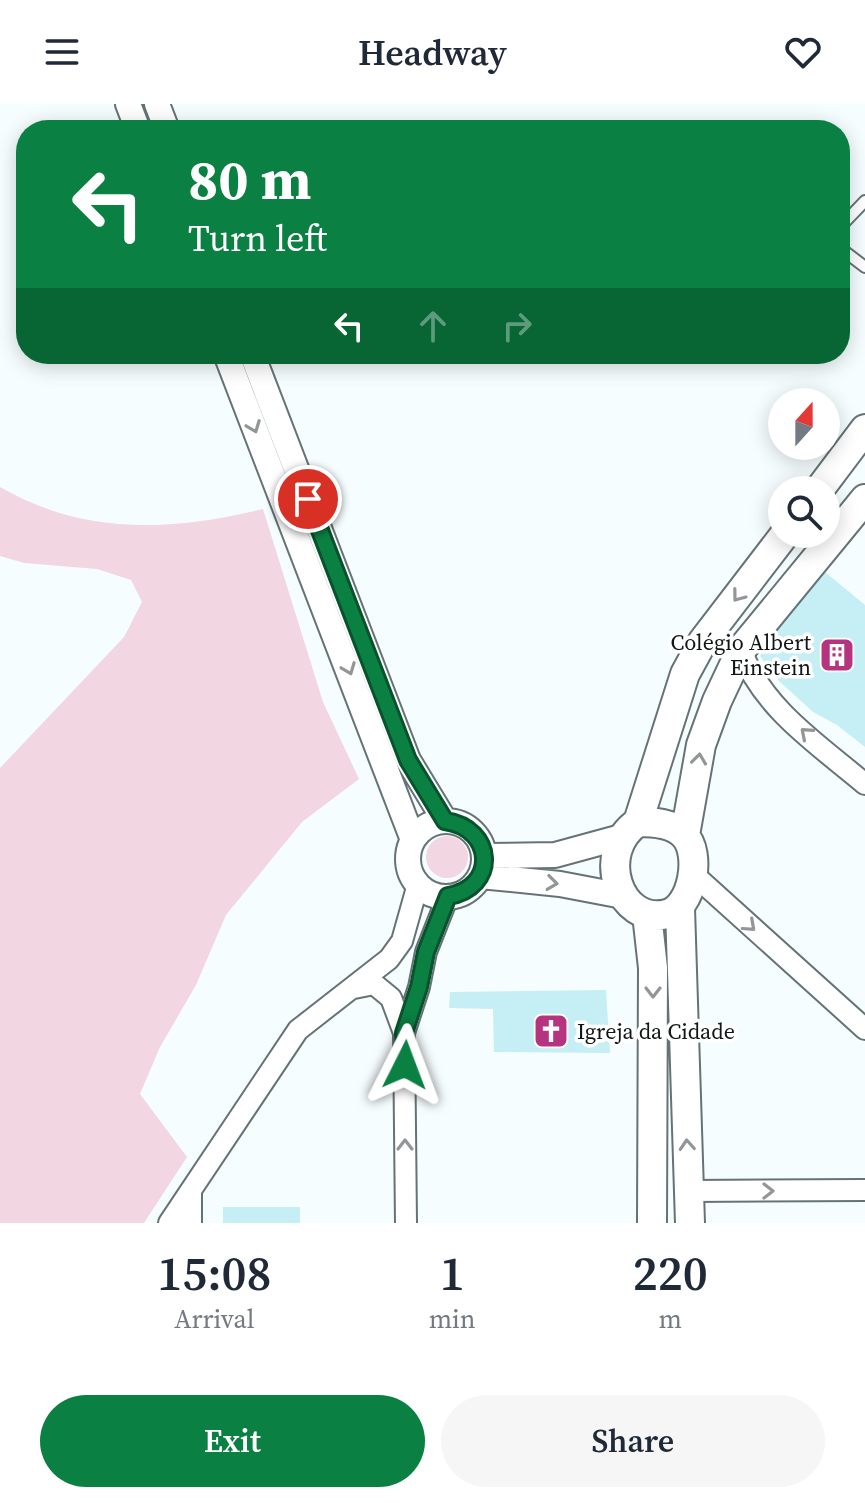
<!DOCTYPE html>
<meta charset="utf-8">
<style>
body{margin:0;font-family:"Source Serif 4",serif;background:#f6f6f7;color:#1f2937;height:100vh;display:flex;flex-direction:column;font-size:30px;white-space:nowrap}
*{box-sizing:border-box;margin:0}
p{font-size:26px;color:#747a83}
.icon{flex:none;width:44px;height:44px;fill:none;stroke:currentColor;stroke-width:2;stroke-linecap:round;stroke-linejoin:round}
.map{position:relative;height:1119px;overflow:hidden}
.panel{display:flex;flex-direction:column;background:#fff;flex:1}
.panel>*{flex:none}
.hud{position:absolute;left:16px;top:16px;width:834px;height:244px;border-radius:32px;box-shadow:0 4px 20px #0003;background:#0b8043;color:#fff;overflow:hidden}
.needle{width:52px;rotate:21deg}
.tools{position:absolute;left:768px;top:284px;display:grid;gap:16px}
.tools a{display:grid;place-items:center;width:72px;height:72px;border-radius:50%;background:#fff;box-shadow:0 4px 20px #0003;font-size:40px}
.pin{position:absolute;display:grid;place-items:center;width:68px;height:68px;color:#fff;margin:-34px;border:4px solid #fff;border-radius:50%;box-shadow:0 2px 8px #0007}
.me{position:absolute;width:88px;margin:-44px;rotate:3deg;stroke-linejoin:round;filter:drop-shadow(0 0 6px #0008)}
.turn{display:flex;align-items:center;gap:28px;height:168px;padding:0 40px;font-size:36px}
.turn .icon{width:104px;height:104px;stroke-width:2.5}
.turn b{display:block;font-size:56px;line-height:68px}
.lanes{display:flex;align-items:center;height:76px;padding:0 40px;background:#0003;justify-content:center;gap:40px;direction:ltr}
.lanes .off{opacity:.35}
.eta{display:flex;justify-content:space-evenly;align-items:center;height:136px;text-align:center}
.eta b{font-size:48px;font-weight:600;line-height:56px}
.button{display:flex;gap:16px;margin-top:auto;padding:16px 40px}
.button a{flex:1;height:92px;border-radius:48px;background:#0b8043;color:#fff;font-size:32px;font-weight:600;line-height:92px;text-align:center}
.button a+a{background:#f6f6f7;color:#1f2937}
header{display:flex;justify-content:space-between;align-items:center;height:104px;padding:0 40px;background:#fff;font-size:36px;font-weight:600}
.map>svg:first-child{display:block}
.green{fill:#f2d6e2}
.building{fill:#c5eef5}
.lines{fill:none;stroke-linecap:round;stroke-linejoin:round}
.service-casing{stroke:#657376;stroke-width:14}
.minor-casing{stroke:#657376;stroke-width:24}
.tertiary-casing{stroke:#657376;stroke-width:28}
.secondary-casing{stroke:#657376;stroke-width:32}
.service{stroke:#fff;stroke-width:10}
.minor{stroke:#fff;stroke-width:20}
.tertiary{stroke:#fff;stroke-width:24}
.secondary{stroke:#fff;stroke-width:28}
.oneway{stroke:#939696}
.route-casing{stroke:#07532c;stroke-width:20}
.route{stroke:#0b8043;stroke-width:14}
.labels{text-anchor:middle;stroke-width:7;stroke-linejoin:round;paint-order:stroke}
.poi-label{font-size:22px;fill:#101516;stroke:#fff;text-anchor:end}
</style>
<header><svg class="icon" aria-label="menu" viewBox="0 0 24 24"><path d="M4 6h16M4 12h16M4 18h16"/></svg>Headway<svg class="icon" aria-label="heart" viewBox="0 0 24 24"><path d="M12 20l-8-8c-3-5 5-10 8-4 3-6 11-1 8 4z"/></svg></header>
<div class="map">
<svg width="865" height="1119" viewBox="0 0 865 1119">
<rect width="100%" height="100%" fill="#f6fdfe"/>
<!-- green -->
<path class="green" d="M0,383C85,432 170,427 263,405L323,598L359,675L302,718L226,811L196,881L160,943L140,990L187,1053L144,1119H0V664L124,533L142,498L131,476L97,465L24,459L0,452Z
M426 753a21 21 0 1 1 42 0a21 21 0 1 1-42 0Z"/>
<!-- building -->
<path class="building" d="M825,468L865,501V643L837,621L813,608L779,577L760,552L777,525Z
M606,886L610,949L494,948L493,905L449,904L450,888Z
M223,1103H300V1119H223Z"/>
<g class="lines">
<defs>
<path id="service" d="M840,123L865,97
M840,144L865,163"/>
<path id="minor" d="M741,546C763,605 819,641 865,680
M692,769L865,925
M354,884L374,880L391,894L404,929
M191,1087V1119
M690,1087L865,1086
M169,1119L298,926L389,855L402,837L418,780
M406,1119L404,929L419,883L426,848L448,792"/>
<path id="tertiary" d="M128,0L138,26
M157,0L167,26
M226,250L413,736
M252,250L408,656L445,717
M408 755a38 38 0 1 1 76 0a38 38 0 1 1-76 0Z
M484,752L555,751L621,733
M480,772L560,780L623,792"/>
<path id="secondary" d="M819,386L865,325
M638,718L685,570L703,537L785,430
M638,718C653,718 673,719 684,731C702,749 693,803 667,810C619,822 594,748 638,718Z
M685,731L701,641L717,597L741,546L865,395
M680,804L690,1119
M647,810L653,864L652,1119"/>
</defs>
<!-- service casing -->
<use href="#service" class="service-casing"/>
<!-- minor casing -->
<use href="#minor" class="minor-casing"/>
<!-- tertiary casing -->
<use href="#tertiary" class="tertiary-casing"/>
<!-- secondary casing -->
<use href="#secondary" class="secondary-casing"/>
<!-- service -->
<use href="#service" class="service"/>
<!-- minor -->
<use href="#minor" class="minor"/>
<!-- tertiary -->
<use href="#tertiary" class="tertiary"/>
<!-- secondary -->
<use href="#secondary" class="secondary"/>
</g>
<!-- one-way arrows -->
<defs><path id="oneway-chevron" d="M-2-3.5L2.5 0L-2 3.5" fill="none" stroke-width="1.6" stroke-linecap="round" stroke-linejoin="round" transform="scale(2)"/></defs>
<g class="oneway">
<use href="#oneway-chevron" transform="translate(254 323) rotate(69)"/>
<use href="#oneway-chevron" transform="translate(738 492) rotate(127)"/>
<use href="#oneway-chevron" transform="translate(349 565) rotate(69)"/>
<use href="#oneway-chevron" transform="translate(806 629) rotate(-139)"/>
<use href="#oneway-chevron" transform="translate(699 655) rotate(-83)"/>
<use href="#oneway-chevron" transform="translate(552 779) rotate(7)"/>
<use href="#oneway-chevron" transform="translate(750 822) rotate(42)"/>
<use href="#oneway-chevron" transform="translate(653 888) rotate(90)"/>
<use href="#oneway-chevron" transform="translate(405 1041) rotate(-90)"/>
<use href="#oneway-chevron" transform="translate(687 1041) rotate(-94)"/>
<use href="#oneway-chevron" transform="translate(768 1087)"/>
</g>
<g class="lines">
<defs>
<path id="route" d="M308,395L408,656L445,717C495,724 498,784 448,792L426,848L419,883L404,929L405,961"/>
</defs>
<!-- route casing -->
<use href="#route" class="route-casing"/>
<!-- route -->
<use href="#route" class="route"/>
</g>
<!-- icons -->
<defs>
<symbol id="building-square" viewBox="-11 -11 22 22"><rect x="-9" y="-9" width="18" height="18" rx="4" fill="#b6347f" stroke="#fff"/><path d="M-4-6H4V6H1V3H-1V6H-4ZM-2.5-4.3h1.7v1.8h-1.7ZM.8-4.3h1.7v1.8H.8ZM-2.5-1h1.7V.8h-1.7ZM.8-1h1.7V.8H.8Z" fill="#fff"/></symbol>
<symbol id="church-square" viewBox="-11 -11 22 22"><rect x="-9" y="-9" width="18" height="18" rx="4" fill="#b6347f" stroke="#fff"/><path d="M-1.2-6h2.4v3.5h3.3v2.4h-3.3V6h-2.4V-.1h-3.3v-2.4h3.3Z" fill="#fff"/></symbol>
</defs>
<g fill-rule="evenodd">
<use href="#building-square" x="817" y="531" width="40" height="40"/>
<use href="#church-square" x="531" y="907" width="40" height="40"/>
</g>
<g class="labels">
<!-- poi labels -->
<g class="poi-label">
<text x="811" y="546">Colégio Albert<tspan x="811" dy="25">Einstein</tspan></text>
<text x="577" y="935" text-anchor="start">Igreja da Cidade</text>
</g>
</g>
</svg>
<div class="tools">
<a><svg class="needle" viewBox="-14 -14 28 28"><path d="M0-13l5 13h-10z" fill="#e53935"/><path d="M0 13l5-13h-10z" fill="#747a83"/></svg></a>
<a><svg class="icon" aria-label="search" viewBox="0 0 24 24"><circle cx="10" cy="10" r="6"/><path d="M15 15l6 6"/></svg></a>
</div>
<div class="pin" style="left:308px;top:395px;background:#d93025"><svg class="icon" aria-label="arrive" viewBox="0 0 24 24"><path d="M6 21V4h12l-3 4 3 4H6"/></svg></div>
<svg class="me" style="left:405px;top:961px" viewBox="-20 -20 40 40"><path d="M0-17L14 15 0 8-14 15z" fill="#0b8043" stroke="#fff" stroke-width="4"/></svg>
<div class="hud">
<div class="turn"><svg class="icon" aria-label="left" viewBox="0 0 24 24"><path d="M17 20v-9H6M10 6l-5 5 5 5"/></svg><div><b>80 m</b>Turn left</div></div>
<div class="lanes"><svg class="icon" aria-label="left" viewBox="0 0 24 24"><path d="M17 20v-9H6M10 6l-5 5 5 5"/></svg><svg class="icon off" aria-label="ahead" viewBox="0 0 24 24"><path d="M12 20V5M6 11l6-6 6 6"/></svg><svg class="icon off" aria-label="right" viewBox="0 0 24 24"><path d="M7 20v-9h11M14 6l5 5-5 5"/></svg></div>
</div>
</div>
<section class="panel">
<div class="eta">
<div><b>15:08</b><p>Arrival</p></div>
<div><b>1</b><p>min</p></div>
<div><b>220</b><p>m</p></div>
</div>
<div class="button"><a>Exit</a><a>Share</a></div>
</section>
